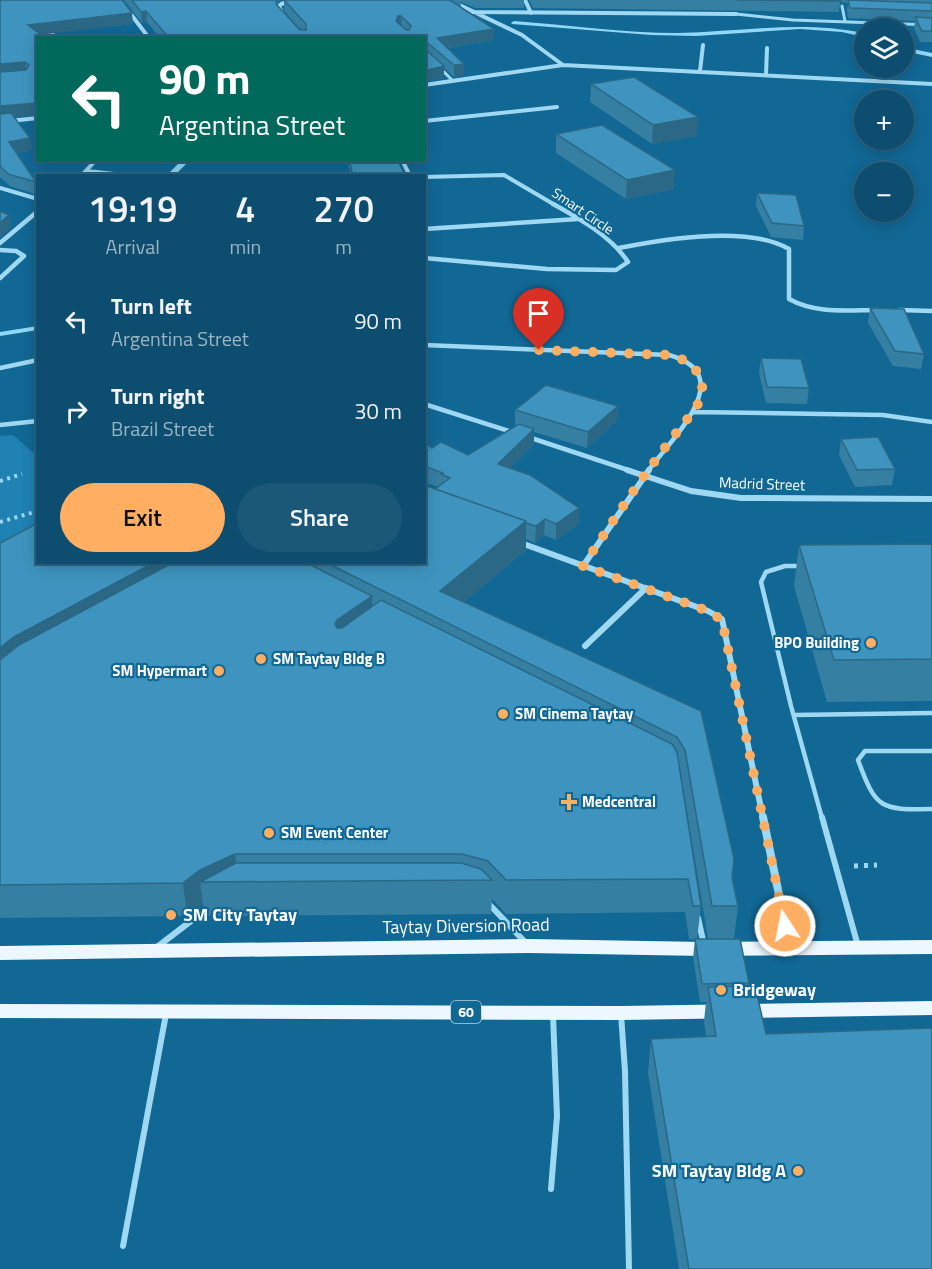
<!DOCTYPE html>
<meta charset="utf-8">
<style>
body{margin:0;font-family:"Titillium Web",sans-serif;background:#1b5878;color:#f1f3f6;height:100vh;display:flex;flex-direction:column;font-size:22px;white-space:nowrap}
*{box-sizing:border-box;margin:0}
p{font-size:20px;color:#9ab4c3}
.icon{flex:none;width:33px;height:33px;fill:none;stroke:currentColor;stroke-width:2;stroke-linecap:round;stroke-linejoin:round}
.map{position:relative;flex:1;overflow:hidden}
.sheet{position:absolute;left:36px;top:174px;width:390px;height:390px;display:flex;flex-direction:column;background:#0d4e70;border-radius:0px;box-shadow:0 3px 15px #0003,0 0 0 2px #2d6583}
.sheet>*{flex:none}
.hud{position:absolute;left:36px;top:36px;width:390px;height:126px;border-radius:0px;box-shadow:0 3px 15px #0003,0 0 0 2px #2d6583;background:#00695c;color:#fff;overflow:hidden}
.tools{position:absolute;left:854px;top:18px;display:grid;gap:12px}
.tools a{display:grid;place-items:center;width:60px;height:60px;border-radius:50%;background:#0d4e70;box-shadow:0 3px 15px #0003,0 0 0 2px #2d6583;font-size:30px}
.pin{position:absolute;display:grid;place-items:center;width:51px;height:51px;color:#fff;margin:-62px -26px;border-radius:50% 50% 50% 0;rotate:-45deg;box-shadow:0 0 6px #0007}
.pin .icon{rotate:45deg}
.me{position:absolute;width:66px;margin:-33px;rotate:349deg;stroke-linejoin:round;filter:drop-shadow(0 0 4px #0008)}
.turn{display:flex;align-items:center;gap:21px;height:126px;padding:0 24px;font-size:27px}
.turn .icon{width:78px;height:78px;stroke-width:2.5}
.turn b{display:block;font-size:42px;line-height:51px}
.eta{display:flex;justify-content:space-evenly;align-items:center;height:102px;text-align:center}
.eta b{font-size:36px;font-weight:600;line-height:42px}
.button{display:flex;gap:12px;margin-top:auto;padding:12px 24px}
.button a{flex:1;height:69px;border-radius:36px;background:#ffae62;color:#111;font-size:24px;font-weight:600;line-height:69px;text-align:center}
.button a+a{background:#1b5878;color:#f1f3f6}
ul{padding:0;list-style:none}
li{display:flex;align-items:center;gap:18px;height:90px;padding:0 24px}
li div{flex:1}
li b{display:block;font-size:22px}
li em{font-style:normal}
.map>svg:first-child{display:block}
.green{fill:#1f82b2}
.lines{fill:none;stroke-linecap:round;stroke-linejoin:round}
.stream{fill:#91d7f7;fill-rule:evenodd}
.path-far1{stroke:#9fd8f3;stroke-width:4;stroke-dasharray:3 4.5;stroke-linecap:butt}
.path{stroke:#9fd8f3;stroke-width:5;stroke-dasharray:4 6;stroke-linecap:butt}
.lane-far2{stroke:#9fd8f3;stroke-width:3}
.lane-far1{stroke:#9fd8f3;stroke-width:4.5}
.lane{stroke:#9fd8f3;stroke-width:6}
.street-far3{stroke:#9fd8f3;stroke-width:4}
.street-far2{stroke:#9fd8f3;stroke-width:4.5}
.street-far1{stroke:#9fd8f3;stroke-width:6}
.street{stroke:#9fd8f3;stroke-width:8}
.primary{fill:#ecf7ff;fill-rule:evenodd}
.wall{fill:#357fa3;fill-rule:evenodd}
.shaded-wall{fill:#2b6885}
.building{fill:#3e94be;stroke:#2b6885;stroke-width:1.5;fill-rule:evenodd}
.route{stroke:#ffae62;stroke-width:10;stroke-dasharray:0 18}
.poi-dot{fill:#ffae62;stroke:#116895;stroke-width:2}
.labels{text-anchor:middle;stroke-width:4.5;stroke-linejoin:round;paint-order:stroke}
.far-street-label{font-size:14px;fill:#fff;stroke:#116895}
.shield{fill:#116895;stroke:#b8d2df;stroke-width:1.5}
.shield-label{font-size:14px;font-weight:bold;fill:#fff}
.street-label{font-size:15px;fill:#fff;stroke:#116895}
.poi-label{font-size:15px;font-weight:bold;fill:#fff;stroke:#116895;text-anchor:start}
.near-poi-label{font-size:18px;font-weight:bold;fill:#fff;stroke:#116895;text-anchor:start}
.near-street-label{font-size:18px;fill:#fff;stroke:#116895}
</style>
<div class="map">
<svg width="932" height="1269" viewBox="0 0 932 1269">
<rect width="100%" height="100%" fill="#116895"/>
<!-- green -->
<path class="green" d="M13,435L37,456V555L0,576V436Z"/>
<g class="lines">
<!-- stream -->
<path class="stream" d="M47,18L50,20L56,38H50L44,20Z
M514,21C568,25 623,33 678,33C742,32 800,20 864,33V37L842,32L800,29L696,36L651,35L512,24L511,23Z
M903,47L932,53V57L903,51Z
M182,160H190L174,176H166Z
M38,326V330L0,336V332Z"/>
<!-- path-far1 -->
<path class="path-far1" d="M0,481L22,474
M0,522L38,511"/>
<!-- path -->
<path class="path" d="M854,866L877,865"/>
<!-- lane-far2 -->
<path class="lane-far2" d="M842,6L845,21
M736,14L793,20L932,25
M442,70L453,81"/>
<!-- lane-far1 -->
<path class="lane-far1" d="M800,566H785L766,572L761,582L791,706L822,818
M794,715L932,713
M932,751H865L858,760C876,809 880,810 932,809"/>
<!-- lane -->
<path class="lane" d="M822,817L858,946
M488,903L525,942
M698,918L704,945
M157,947L208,908
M621,1014L625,1071L629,1269
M551,1189L557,1116L553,1015
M123,1246L166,1014"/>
<!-- street-far3 -->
<path class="street-far3" d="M120,0L149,38
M449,0L522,35L563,65
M525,0L531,13
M472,12L736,14
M283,14L279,7L281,4L295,0
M700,71L703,45
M766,75L767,48
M424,85L563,65L932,84
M424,121L557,107
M0,122L38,118
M402,160L410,176
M87,171L133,176
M81,176L96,160
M424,177L504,175L555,205
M0,188L38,199"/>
<!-- street-far2 -->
<path class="street-far2" d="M424,229L578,219
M0,243L38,211
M619,248C664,239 748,225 789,249V299C816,314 847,310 877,310
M0,250L16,251L24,256L0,278
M424,258L547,269L616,270L628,262C611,236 580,219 553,204
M899,310L932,311
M424,345L669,355C741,375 671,439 648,471
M0,368L38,360
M424,404L515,433
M693,412L883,415L932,422
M0,425L38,421
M528,437L631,471"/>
<!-- street-far1 -->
<path class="street-far1" d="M627,470L691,491L741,498L932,499
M521,543L708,611L722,619L763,818
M583,566L649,470
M585,646L646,588"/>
<!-- street -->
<path class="street" d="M763,817L790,948"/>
<!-- primary -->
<path class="primary" d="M529,939L705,942L932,940V954L705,956L529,953L0,960V946Z
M932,1001V1015L621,1020L0,1018V1004L621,1006Z"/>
</g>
<!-- wall -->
<path class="wall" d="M0,0L133,24L41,34L38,115L14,117L30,138L32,150L17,153L36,182L38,195L10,186L0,177Z
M124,0H281L278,1V6L300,30H301L284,11V0H524V8H475L461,2V7L494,29V40L447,48L464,64V75L454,77L444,68V78L424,82V38H160L147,22L142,23Z
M529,0H932V42H920L914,28L915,21L848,18L847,10L848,3L840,2L839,12L533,8Z
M591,84L697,136L652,144L590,102Z
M556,134L674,189L626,199L556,153Z
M347,160H397L406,176H351Z
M757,193L804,226L803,240L771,237L756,206Z
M870,308L924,354L921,369L893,366L868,323Z
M761,358L809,388L807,404L766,403L759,373Z
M618,406L617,421L587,448L534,432V444L510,468L579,524L556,540L544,535L535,543L526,539V550L464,602L701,711L738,906L734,939L766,1034L932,1269H679L648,1073L651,1039L706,1036L704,1021L706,1002H700L693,958L695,940L689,939L685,912L506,914L492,899L491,914L204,916L203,904L187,916L0,918V543L38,562H424L435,489L438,487L424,482V443L432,448L468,455L515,426V410ZM681,780L682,782L708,939H697L701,906Z
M841,439L895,469L892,485L855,487L839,455Z
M932,544V701L827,702L794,586L799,545Z"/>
<!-- shaded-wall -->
<path class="shaded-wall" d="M146,11L147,22L142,23L141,12Z
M132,13L133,24L30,36L28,25Z
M398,16H401L402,27L396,21Z
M494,29V40L438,49L437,38Z
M25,62L27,73L0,76V64Z
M464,64V75L454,77V65Z
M444,66V78L424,82V71Z
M38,103V115L0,118V106Z
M698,117L697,136L652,144L653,125Z
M30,138L32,150L11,154L9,142Z
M675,170L674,189L626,199L627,180Z
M9,215L11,228L0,238V223Z
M618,406L617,421L587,448L588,432Z
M534,429V444L498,480V464Z
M579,508V524L556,540V524Z
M545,519L544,535L535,543L536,526Z
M526,521V550L442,620L440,591Z
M155,562H215L0,684V648L14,637Z
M372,596L373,626L338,651L335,624L337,620Z
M235,854L238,882H200L203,904L187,916L183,883L200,870Z"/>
<!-- building -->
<path class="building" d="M0,0H122L132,13L28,25L45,38H38V103L0,106V72L26,70L29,65L25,62L0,64Z
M132,0H277L276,4L300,30H306V24L284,0H450L494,29L437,38L464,64L454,65L424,40V38H169L146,11L141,12ZM398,16H401L411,26L409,30H406L396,21Z
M737,0H840L841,1Z
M848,0L932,3V11L850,8Z
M915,17L932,18V31H922Z
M424,48L444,66L424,71Z
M634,77L698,117L653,125L591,84Z
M11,113L30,138L9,142L36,182L8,174L0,166V114Z
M602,125L675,170L627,180L556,134Z
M349,160H397L406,176H353Z
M757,193L796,195L804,226L772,223Z
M0,211L9,215L0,223Z
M870,308L904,309L924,354L895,351Z
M761,358L801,359L809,388L767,387Z
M546,385L618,406L588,432L515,410Z
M519,424L534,429L498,464L530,475L579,508L556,524L545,519L536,526L526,523V521L435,489L450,478L441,474L443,473L424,466V443L432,448L441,442L468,455Z
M878,437L895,469L857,470L841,439Z
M424,485L526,521L440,591L701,711L734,859L732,878L738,906H712L685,750L677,737L325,562H424Z
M38,523V562H155L14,637L0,648V543Z
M932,544V659L834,660L799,545Z
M174,562H305L372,596L337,620L335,624L337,628H342L381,600L672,744L677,752L701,906H693L688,879L506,880L488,861L462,854H235L200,870L183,883L0,885V660L19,645Z
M236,863H461L481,869L492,880L200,882Z
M695,939H740L749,983L702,984Z
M755,986L766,1034L932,1028V1269H689L651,1039L716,1036L708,987Z"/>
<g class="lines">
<!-- route -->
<path class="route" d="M539,350L669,355C687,359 704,371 702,392C701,404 688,418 681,427C645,472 615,518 583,566L708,611L722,620L785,926"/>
</g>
<!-- markers -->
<g class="poi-dot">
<circle cx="871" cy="643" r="6"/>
<circle cx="261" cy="659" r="6"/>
<circle cx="219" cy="671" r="6"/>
<circle cx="503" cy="714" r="6"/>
<path d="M566 793h6v6h6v6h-6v6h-6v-6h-6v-6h6z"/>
<circle cx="269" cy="833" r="6"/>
<circle cx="171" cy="915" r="6"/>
<circle cx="721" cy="990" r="6"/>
<circle cx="798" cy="1171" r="6"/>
</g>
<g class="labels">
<!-- far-street labels -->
<g class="far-street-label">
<text transform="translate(583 211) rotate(34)" y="5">Smart Circle</text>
</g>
<!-- shield labels -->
<rect class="shield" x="451" y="1001" width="30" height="22" rx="4.5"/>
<g class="shield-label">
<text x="466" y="1017">60</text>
</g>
<!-- street labels -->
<g class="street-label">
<text transform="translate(762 484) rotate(2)" y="5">Madrid Street</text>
</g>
<!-- poi labels -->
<g class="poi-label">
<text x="859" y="648" text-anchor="end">BPO Building</text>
<text x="273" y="664">SM Taytay Bldg B</text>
<text x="207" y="676" text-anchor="end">SM Hypermart</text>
<text x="515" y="719">SM Cinema Taytay</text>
<text x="582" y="807">Medcentral</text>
<text x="281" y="838">SM Event Center</text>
</g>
<!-- near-poi labels -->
<g class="near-poi-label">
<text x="183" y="921">SM City Taytay</text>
<text x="733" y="996">Bridgeway</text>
<text x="786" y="1177" text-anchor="end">SM Taytay Bldg A</text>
</g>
<!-- near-street labels -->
<g class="near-street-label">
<text transform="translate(466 926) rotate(-1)" y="6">Taytay Diversion Road</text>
</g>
</g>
</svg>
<div class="tools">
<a><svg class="icon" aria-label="layers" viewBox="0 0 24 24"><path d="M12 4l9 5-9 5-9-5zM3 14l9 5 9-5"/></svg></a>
<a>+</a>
<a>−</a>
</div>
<div class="pin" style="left:539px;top:350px;background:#d93025"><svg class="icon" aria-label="arrive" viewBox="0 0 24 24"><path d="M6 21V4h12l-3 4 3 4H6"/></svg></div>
<svg class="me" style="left:785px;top:926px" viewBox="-20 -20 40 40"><circle r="17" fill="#ffae62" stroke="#fff" stroke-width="3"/><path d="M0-11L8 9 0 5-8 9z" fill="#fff"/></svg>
<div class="hud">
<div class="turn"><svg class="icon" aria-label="left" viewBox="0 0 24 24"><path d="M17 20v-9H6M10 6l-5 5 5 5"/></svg><div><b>90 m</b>Argentina Street</div></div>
</div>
<section class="sheet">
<div class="eta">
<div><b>19:19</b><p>Arrival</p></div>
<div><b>4</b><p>min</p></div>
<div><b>270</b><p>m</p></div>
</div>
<ul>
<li><svg class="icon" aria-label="left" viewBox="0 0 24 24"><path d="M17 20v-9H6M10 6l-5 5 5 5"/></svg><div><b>Turn left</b><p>Argentina Street</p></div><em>90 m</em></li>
<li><svg class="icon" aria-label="right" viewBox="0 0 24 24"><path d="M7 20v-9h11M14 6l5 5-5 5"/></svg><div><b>Turn right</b><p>Brazil Street</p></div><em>30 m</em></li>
</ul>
<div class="button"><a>Exit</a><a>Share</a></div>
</section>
</div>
